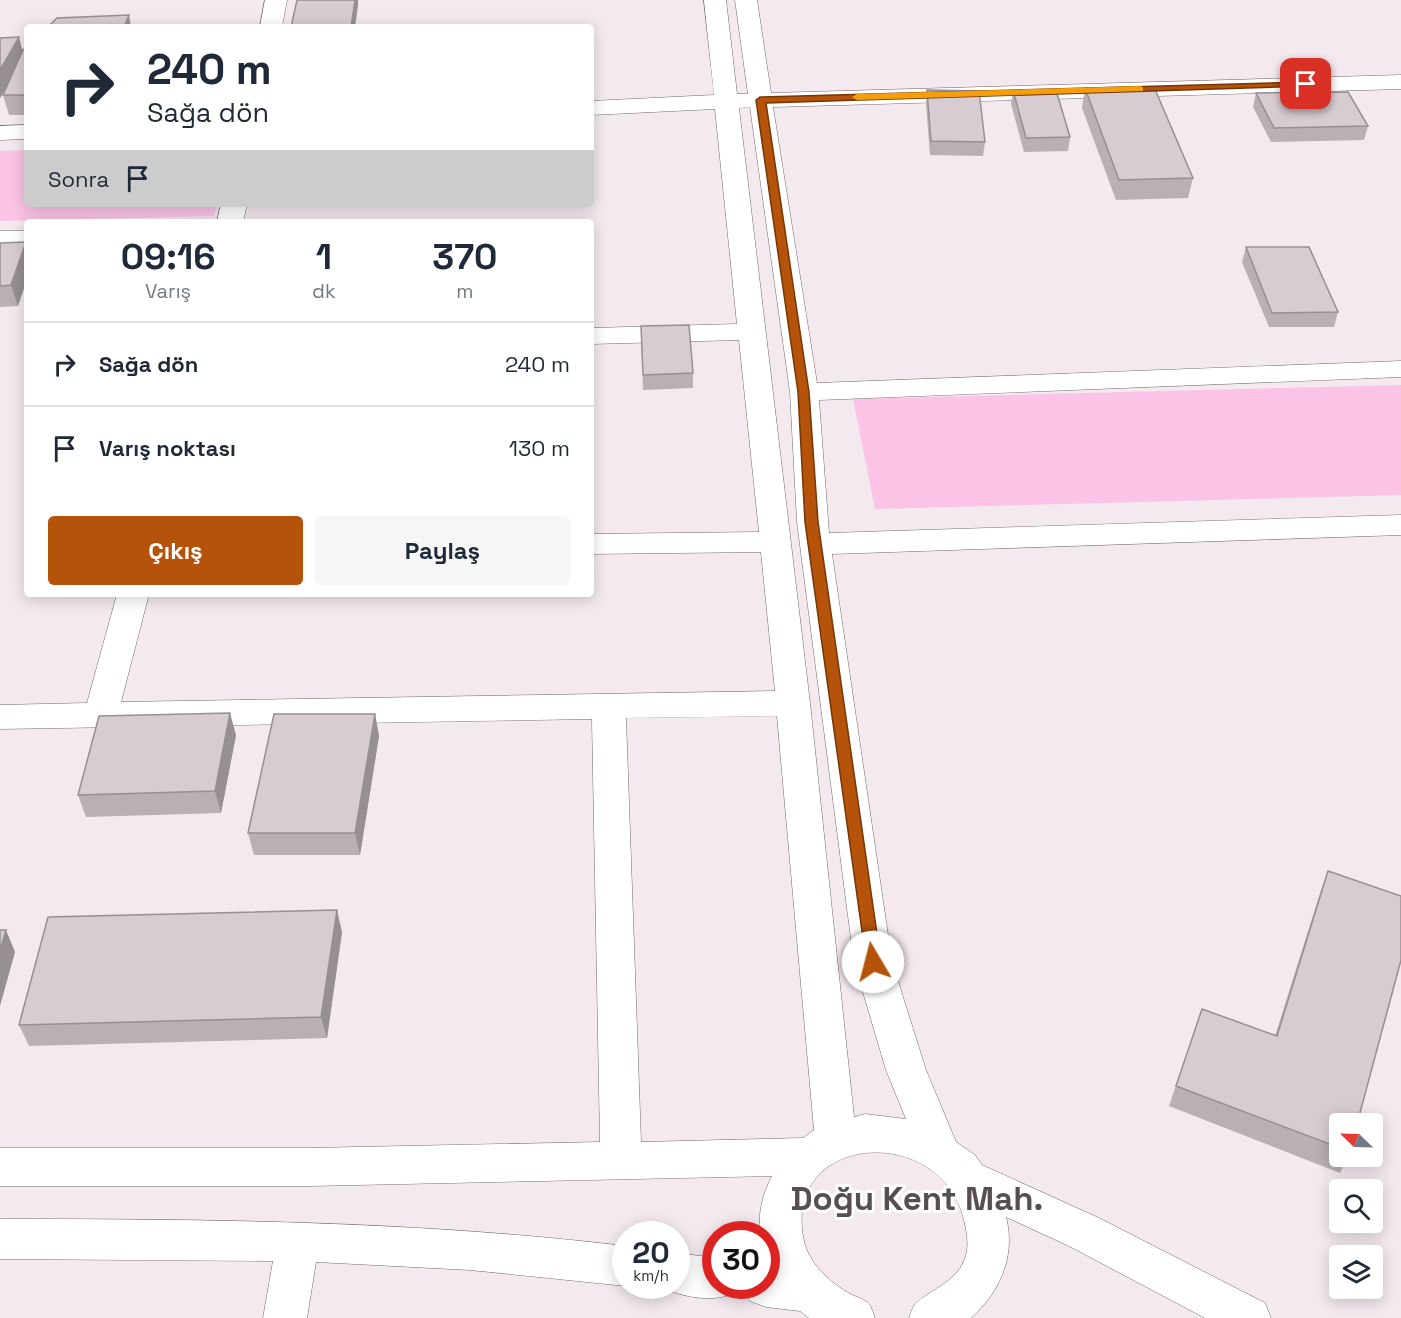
<!DOCTYPE html>
<html lang="tr">
<meta charset="utf-8">
<style>
body{margin:0;font-family:"Space Grotesk",sans-serif;background:#f6f6f7;color:#1f2937;height:100vh;display:flex;flex-direction:column;font-size:22px;white-space:nowrap}
*{box-sizing:border-box;margin:0}
p{font-size:20px;color:#747a83}
.icon{flex:none;width:33px;height:33px;fill:none;stroke:currentColor;stroke-width:2;stroke-linecap:round;stroke-linejoin:round}
.map{position:relative;flex:1;overflow:hidden}
.sheet{position:absolute;left:24px;top:219px;width:570px;height:378px;display:flex;flex-direction:column;background:#fff;border-radius:6px;box-shadow:0 3px 15px #0003}
.sheet>*{flex:none}
.banner{position:absolute;left:24px;top:24px;width:570px;height:183px;border-radius:6px;box-shadow:0 3px 15px #0003;background:#fff;color:#1f2937;overflow:hidden}
.needle{width:39px;rotate:293deg}
.fabs{position:absolute;left:1329px;top:1113px;display:grid;gap:12px}
.fabs a{display:grid;place-items:center;width:54px;height:54px;border-radius:6px;background:#fff;box-shadow:0 3px 15px #0003;font-size:30px}
.speed{position:absolute;left:612px;top:1221px;display:flex;gap:12px;font-size:30px;font-weight:700;text-align:center}
.speed>*{display:grid;place-content:center;width:78px;height:78px;border-radius:50%;background:#fff;box-shadow:0 3px 15px #0003;line-height:1}
.speed small{font-size:15px;font-weight:400}
.speed .limit{border:9px solid #d22;background:#fff;color:#111}
.pin{position:absolute;display:grid;place-items:center;width:51px;height:51px;color:#fff;margin:-26px;border-radius:12px;box-shadow:0 3px 9px #0006}
.me{position:absolute;width:66px;margin:-33px;rotate:352deg;stroke-linejoin:round;filter:drop-shadow(0 0 4px #0008)}
.turn{display:flex;align-items:center;gap:21px;height:126px;padding:0 24px;font-size:27px}
.turn .icon{width:78px;height:78px;stroke-width:2.5}
.turn b{display:block;font-size:42px;line-height:51px}
.then{display:flex;align-items:center;height:57px;padding:0 24px;background:#0003;gap:12px;font-size:22px}
.eta{display:flex;justify-content:space-evenly;align-items:center;height:102px;text-align:center}
.eta b{font-size:36px;font-weight:700;line-height:42px}
.button{display:flex;gap:12px;margin-top:auto;padding:12px 24px}
.button a{flex:1;height:69px;border-radius:6px;background:#b45309;color:#fff;font-size:24px;font-weight:700;line-height:69px;text-align:center}
.button a+a{background:#f6f6f7;color:#1f2937}
ul{padding:0;list-style:none}
li{display:flex;align-items:center;gap:18px;height:84px;padding:0 24px;border-top:2px solid #e0e1e3}
li div{flex:1}
li b{display:block;font-size:22px}
li em{font-style:normal}
.map>svg:first-child{display:block}
.green{fill:#fbc4e6}
.lines{fill:none;stroke-linecap:round;stroke-linejoin:round}
.minor-casing{stroke:#71686d;stroke-width:1}
.minor{fill:#fff;fill-rule:evenodd}
.wall{fill:#b9afb5}
.shaded-wall{fill:#968f93}
.building{fill:#d7ccd2;stroke:#968f93;stroke-width:1.5}
.route{fill:#b45309;stroke:#753606;stroke-width:1.5}
.slow{fill:#f59e0b}
.labels{text-anchor:middle;stroke-width:6;stroke-linejoin:round;paint-order:stroke}
.near-district-label{font-size:33px;font-weight:bold;fill:#574e53;stroke:#fff}
</style>
<div class="map">
<svg width="1401" height="1318" viewBox="0 0 1401 1318">
<rect width="100%" height="100%" fill="#f3e9ef"/>
<!-- green -->
<path class="green" d="M27,150V204H218L214,216L0,221V151Z
M1401,385V495L875,509L853,399Z"/>
<g class="lines">
<defs>
<path id="minor" d="M265,0H287L282,27H260Z
M704,0H726L737,94H748L735,0H757L771,93L1401,75V89L773,107L817,383L1401,361V377L819,400L829,533L1401,515V535L832,554L892,962L926,1070L956,1142L975,1155L982,1165L1099,1218L1265,1303L1271,1318H1205L1069,1246L1006,1217C1016,1256 1000,1292 971,1318H909C911,1313 913,1305 917,1302C933,1289 955,1282 964,1261C970,1248 967,1233 964,1220C941,1121 780,1133 804,1241C809,1263 828,1281 847,1292C853,1296 861,1298 867,1302C871,1305 873,1313 875,1318H809L800,1311L766,1307L750,1301L744,1286H766V1265L770,1266L766,1258V1234H760C758,1214 762,1195 772,1176L310,1186H0V1148H310L600,1142L592,719L0,729V705L87,703L117,594H149L121,702L775,691L761,552L591,554V534L759,532L739,340L591,344V328L737,324L715,109L591,115V101L714,95ZM750,107L790,392L797,522L854,962L886,1070L906,1119L865,1114L854,1117L810,703L739,108ZM777,716L814,1130L803,1138L641,1142L626,718Z
M27,125V139L0,140V126Z
M221,204H247L243,222H217Z
M0,231H27V247H0Z
M0,1219C211,1219 415,1221 626,1246V1286H628H626L470,1270L316,1262L307,1318H263L273,1261L0,1259Z
M676,1253L716,1258V1286H735L732,1294C709,1303 683,1296 661,1288L660,1286H676Z"/>
</defs>
<!-- minor casing -->
<use href="#minor" class="minor-casing"/>
<!-- minor -->
<use href="#minor" class="minor"/>
</g>
<!-- wall -->
<path class="wall" d="M0,38L23,50L27,46V115H9L3,95L6,89L0,98Z
M1085,88L1193,178L1188,198L1116,200L1082,108Z
M927,90L985,142L983,156L930,155L926,104Z
M1013,90L1070,137L1068,151L1024,152L1011,104Z
M1256,93L1368,126L1364,140L1271,142L1253,107Z
M0,243H27V279L18,306L0,307Z
M1246,247L1338,312L1334,327H1269L1242,262Z
M641,326L693,373V388L643,390Z
M375,714L379,736L360,855H254L248,833Z
M236,735L221,813L86,817L78,795Z
M1328,871L1340,1124V1156H1348L1340,1173L1169,1106L1202,1009L1275,1036L1320,893Z
M342,932L327,1038L29,1046L19,1025Z"/>
<!-- shaded-wall -->
<path class="shaded-wall" d="M355,0H358V6L355,27H351Z
M129,15L131,27H124Z
M19,37L24,57L0,98V70Z
M26,242L27,279L18,306L11,285Z
M230,713L236,735L221,813L215,791Z
M375,714L379,736L360,855L355,833Z
M337,910L342,932L327,1038L321,1017Z
M6,930L15,952L0,1006V951Z"/>
<!-- building -->
<path class="building" d="M297,0H355L351,27H291Z
M129,15L124,27H48L57,18Z
M19,37L0,70V38Z
M27,46V95H3L23,50Z
M1154,87L1193,178L1119,180L1085,88Z
M927,90L979,91L985,142L931,141Z
M1013,90H1056L1070,137L1026,138Z
M1348,92L1368,126L1274,128L1256,93Z
M26,242L11,285L0,286V243Z
M1246,247H1309L1338,312L1272,313Z
M689,325L693,373L643,375L641,326Z
M230,713L215,791L78,795L99,716Z
M274,714H375L355,833H248Z
M1328,871L1401,896V960L1357,1124H1340V1148L1176,1086L1202,1009L1277,1036Z
M337,910L321,1017L19,1025L48,917Z
M0,930H6L0,951Z"/>
<!-- route -->
<path class="route" d="M1306,82L1311,84L1309,86L766,103L809,392L818,522L881,962L879,967H867L805,522L798,392L756,100L760,97Z"/>
<!-- slow -->
<path class="slow" d="M1140,86L1143,87V91L857,100L852,97L857,94Z"/>
<g class="labels">
<!-- near-district labels -->
<g class="near-district-label">
<text x="917" y="1210">Doğu Kent Mah.</text>
</g>
</g>
</svg>
<div class="fabs">
<a><svg class="needle" viewBox="-14 -14 28 28"><path d="M0-13l5 13h-10z" fill="#e53935"/><path d="M0 13l5-13h-10z" fill="#747a83"/></svg></a>
<a><svg class="icon" aria-label="search" viewBox="0 0 24 24"><circle cx="10" cy="10" r="6"/><path d="M15 15l6 6"/></svg></a>
<a><svg class="icon" aria-label="layers" viewBox="0 0 24 24"><path d="M12 4l9 5-9 5-9-5zM3 14l9 5 9-5"/></svg></a>
</div>
<div class="speed"><div>20<small>km/h</small></div><div class="limit">30</div></div>
<div class="pin" style="left:1306px;top:84px;background:#d93025"><svg class="icon" aria-label="arrive" viewBox="0 0 24 24"><path d="M6 21V4h12l-3 4 3 4H6"/></svg></div>
<svg class="me" style="left:873px;top:962px" viewBox="-20 -20 40 40"><circle r="19" fill="#fff"/><path d="M0-13L10 11 0 6-10 11z" fill="#b45309"/></svg>
<div class="banner">
<div class="turn"><svg class="icon" aria-label="right" viewBox="0 0 24 24"><path d="M7 20v-9h11M14 6l5 5-5 5"/></svg><div><b>240 m</b>Sağa dön</div></div>
<div class="then">Sonra<svg class="icon" aria-label="arrive" viewBox="0 0 24 24"><path d="M6 21V4h12l-3 4 3 4H6"/></svg></div>
</div>
<section class="sheet">
<div class="eta">
<div><b>09:16</b><p>Varış</p></div>
<div><b>1</b><p>dk</p></div>
<div><b>370</b><p>m</p></div>
</div>
<ul>
<li><svg class="icon" aria-label="right" viewBox="0 0 24 24"><path d="M7 20v-9h11M14 6l5 5-5 5"/></svg><div><b>Sağa dön</b></div><em>240 m</em></li>
<li><svg class="icon" aria-label="arrive" viewBox="0 0 24 24"><path d="M6 21V4h12l-3 4 3 4H6"/></svg><div><b>Varış noktası</b></div><em>130 m</em></li>
</ul>
<div class="button"><a>Çıkış</a><a>Paylaş</a></div>
</section>
</div>
